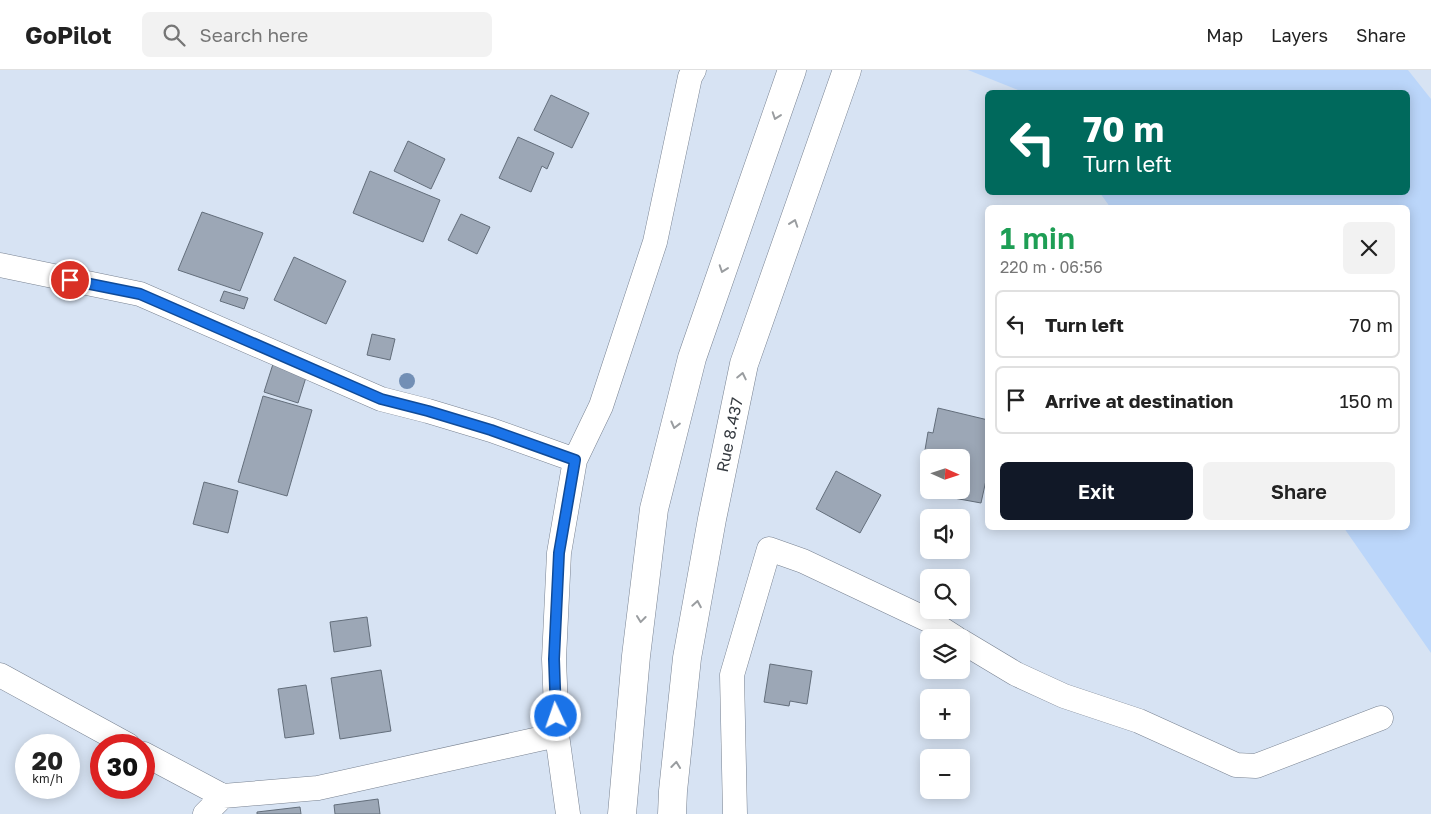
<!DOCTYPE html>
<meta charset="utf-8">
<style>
body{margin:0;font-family:"Golos Text",sans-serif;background:#f2f2f2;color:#222;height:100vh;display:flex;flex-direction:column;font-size:19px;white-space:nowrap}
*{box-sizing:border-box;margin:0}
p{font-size:16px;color:#767676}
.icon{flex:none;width:28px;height:28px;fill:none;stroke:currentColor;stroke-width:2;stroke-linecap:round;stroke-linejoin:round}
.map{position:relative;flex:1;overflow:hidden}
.sheet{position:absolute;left:985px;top:135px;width:425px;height:325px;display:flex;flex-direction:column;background:#fff;border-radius:8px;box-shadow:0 2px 12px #0003}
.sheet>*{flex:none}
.banner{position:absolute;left:985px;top:20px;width:425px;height:105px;border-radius:8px;box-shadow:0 2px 12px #0003;background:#00695c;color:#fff;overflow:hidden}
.needle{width:32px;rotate:93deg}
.buttons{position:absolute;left:920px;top:379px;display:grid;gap:10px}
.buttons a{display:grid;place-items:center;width:50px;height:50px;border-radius:8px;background:#fff;box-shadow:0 2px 12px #0003;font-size:25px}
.speed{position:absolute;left:15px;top:664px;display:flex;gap:10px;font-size:25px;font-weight:700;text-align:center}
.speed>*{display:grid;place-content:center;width:65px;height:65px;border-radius:50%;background:#fff;box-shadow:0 2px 12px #0003;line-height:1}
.speed small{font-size:12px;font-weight:400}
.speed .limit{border:8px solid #d22;background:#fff;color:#111}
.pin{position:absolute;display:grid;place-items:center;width:42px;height:42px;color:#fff;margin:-21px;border:2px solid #fff;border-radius:50%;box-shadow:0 1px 5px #0007}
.me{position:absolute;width:55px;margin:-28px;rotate:357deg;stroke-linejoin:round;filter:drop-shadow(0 0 4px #0008)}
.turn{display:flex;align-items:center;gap:18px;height:105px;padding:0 15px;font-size:22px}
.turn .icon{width:65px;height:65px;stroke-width:2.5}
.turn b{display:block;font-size:35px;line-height:42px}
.round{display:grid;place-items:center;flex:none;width:52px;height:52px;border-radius:8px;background:#f2f2f2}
.overview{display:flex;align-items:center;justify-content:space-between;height:85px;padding:0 15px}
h1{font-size:30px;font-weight:600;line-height:38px;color:#1e9e55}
.action{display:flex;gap:10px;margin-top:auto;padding:10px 15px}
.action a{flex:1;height:58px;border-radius:8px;background:#111827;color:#fff;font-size:20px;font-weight:600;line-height:58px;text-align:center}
.action a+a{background:#f2f2f2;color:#222}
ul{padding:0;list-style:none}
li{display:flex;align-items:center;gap:15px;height:68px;margin:0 10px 8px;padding:0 5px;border:2px solid #e0e0e0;border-radius:8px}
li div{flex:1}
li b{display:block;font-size:19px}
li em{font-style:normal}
header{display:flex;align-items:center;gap:30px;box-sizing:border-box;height:70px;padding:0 25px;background:#fff;border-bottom:1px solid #e0e0e0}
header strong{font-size:24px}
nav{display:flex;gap:28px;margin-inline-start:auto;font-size:18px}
.search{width:350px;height:45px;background:#f2f2f2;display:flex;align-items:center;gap:12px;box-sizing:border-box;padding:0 18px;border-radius:8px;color:#767676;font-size:19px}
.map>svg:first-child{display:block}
.green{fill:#bbd6fa}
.building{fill:#9ca7b6;stroke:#636e7b;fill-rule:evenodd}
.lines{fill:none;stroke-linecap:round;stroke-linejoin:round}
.minor-casing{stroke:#788291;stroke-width:25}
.secondary-casing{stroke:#788291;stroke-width:29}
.minor{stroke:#fff;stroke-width:24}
.secondary{stroke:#fff;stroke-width:28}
.tree{fill:#728fb5}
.oneway{stroke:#9a9da0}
.route-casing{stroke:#114b97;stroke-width:12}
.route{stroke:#1a73e8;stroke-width:9}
.labels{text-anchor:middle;stroke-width:4.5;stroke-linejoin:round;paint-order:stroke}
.street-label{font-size:16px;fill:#363b41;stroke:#fff}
</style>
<header>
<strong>GoPilot</strong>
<div class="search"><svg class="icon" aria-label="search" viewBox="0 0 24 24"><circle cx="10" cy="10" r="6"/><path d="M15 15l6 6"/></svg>Search here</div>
<nav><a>Map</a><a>Layers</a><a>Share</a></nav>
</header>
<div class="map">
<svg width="1431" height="744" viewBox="0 0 1431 744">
<rect width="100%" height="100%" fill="#d7e3f3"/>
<!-- green -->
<path class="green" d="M968,0H1408L1431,29V583L1344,458H1408V138L1110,137L1100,123L1408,122V22H1023Z"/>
<!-- building -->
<path class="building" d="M551,25L589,43L572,78L534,60Z
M518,67L554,83L547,99L542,96L531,122L499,108Z
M408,71L445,89L431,119L394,101Z
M370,101L440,130L423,172L353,143Z
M202,142L263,163L240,221L178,200Z
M461,144L490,157L477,184L448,170Z
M294,187L346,211L326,254L274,230Z
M224,221L248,228L244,239L220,231Z
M372,264L395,269L390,290L367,285Z
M273,294L307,304L298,333L264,322Z
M263,326L312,340L287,426L238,412Z
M938,338L988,350V401L981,433L921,422L928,386H924L928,362L933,363ZM929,388H961V420H929Z
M836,401L881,425L860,463L816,439Z
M204,412L238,421L228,463L193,454Z
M367,547L371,576L334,582L330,552Z
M770,594L812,601L807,634L790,631L789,636L764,632Z
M381,600L391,661L340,669L331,608Z
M306,615L314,664L285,668L278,619Z
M378,729L380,744H335L334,735Z
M300,737L301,744H257V742Z"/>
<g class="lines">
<defs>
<path id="minor" d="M0,195L140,224L381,329L428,341L491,360L575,390
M961,571L1016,604L1064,626L1139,651L1236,695L1256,696L1381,648
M0,605L128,675
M144,684L223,726L318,718L557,665
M205,744L223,726
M568,744L557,665L554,589L559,483L575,390L601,336L655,172L690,7L694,0
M735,744L732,605L769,479L803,491L928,550L956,568"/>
<g id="secondary">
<path d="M622,744L636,586L654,439L692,288L792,0"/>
<path id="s1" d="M672,744L673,721L687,588L712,449L744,294L847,0"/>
</g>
</defs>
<!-- minor casing -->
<use href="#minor" class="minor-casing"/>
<!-- secondary casing -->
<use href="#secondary" class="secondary-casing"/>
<!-- minor -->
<use href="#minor" class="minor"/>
<!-- secondary -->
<use href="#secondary" class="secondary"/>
</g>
<!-- trees -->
<circle class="tree" cx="407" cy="311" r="8"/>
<!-- one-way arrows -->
<defs><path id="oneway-chevron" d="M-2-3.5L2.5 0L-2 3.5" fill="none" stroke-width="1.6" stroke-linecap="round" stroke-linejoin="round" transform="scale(1.25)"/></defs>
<g class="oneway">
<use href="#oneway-chevron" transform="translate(776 46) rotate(109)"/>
<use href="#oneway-chevron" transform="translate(794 153) rotate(-71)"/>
<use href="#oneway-chevron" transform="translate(723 199) rotate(109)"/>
<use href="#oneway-chevron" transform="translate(742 306) rotate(-78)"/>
<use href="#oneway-chevron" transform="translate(675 355) rotate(104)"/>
<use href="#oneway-chevron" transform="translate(697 534) rotate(-80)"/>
<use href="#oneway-chevron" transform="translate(641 549) rotate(97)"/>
<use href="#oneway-chevron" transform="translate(676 695) rotate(-84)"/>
</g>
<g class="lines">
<defs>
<path id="route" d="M70,210L140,224L381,329L428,341L491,360L575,390L559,483L554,589L556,646"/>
</defs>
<!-- route casing -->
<use href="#route" class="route-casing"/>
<!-- route -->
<use href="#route" class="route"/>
</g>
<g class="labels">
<!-- street labels -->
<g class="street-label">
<text dy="6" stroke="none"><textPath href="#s1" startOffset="384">Rue 8.437</textPath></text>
</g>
</g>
</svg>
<div class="buttons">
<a><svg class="needle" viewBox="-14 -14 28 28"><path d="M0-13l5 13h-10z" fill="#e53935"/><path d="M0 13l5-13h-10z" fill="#767676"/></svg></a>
<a><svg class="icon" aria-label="sound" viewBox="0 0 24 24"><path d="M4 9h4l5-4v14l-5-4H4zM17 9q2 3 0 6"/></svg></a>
<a><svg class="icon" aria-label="search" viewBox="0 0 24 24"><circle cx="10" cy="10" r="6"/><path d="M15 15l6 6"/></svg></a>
<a><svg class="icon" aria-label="layers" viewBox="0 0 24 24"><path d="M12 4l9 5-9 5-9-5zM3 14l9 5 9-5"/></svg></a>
<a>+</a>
<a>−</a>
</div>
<div class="speed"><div>20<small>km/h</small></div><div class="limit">30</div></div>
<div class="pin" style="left:70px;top:210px;background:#d93025"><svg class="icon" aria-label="arrive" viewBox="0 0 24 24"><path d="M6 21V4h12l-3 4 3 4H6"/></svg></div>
<svg class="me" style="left:556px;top:646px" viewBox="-20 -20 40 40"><circle r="17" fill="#1a73e8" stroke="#fff" stroke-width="3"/><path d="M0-11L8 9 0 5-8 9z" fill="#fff"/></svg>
<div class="banner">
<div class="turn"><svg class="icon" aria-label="left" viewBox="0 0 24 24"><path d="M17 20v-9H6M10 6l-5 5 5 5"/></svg><div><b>70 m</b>Turn left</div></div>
</div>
<section class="sheet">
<div class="overview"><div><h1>1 min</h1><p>220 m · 06:56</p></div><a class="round"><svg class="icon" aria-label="close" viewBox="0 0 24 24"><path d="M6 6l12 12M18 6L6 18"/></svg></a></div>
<ul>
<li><svg class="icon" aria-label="left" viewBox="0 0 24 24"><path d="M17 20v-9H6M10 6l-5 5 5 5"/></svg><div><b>Turn left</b></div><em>70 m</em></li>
<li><svg class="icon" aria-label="arrive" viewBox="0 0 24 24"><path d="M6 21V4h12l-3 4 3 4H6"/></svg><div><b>Arrive at destination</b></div><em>150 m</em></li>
</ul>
<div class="action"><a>Exit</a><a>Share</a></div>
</section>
</div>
